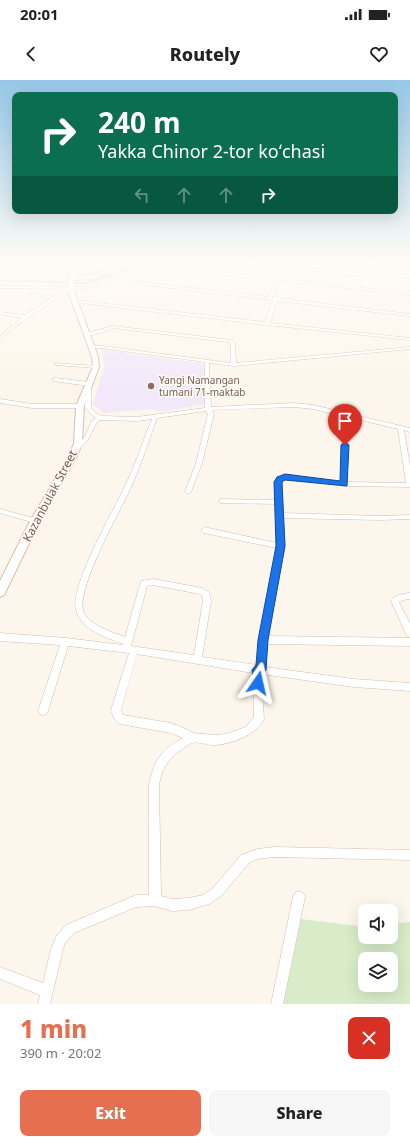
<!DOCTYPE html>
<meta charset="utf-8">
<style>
body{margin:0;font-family:"Noto Sans",sans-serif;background:#f6f6f6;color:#222;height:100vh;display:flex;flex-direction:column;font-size:15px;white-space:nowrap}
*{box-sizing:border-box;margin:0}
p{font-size:13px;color:#767676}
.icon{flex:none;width:22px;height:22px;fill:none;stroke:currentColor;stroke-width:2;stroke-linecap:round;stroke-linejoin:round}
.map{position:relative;height:924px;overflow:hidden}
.details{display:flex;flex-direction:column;background:#fff;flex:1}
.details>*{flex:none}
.hud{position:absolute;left:12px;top:12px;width:386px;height:122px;border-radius:8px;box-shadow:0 4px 16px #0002;background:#0b6e4f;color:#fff;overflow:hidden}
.tools{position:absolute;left:358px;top:824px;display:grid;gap:8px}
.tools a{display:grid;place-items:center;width:40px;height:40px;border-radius:8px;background:#fff;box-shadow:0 4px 16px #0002;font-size:20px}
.pin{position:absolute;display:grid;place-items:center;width:34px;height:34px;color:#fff;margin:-41px -17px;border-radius:50% 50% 50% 0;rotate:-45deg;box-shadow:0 0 4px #0007}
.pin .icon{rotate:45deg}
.me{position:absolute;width:44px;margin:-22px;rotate:11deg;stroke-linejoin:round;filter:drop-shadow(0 0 3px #0008)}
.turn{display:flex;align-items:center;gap:14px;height:84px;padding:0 20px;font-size:18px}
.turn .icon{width:52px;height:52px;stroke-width:2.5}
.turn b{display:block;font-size:28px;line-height:34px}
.lanes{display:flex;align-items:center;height:38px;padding:0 20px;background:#0003;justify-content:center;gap:20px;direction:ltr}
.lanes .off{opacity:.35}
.round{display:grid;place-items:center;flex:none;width:42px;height:42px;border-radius:8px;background:#f6f6f6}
.headline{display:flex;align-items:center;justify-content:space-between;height:68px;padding:0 20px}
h1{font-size:24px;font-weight:800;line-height:30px;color:#e76f51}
.button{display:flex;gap:8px;margin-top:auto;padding:8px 20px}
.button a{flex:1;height:46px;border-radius:8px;background:#e76f51;color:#fff;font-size:16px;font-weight:800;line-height:46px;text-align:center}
.button a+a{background:#f6f6f6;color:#222}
.status{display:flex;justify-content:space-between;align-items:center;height:28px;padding:0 20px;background:#fff;direction:ltr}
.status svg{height:11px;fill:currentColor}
header{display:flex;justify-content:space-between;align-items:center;height:52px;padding:0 20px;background:#fff;font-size:18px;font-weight:800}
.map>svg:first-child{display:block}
.education{fill:#f3e8fa}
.green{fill:#d8ecc9;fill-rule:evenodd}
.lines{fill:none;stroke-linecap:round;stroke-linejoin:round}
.canal{fill:#bfe3e8;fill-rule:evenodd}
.minor-casing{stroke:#d1beb0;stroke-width:1}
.secondary-casing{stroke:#d6c0b0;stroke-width:2}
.minor{fill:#fff;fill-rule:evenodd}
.secondary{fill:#fff;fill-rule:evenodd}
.route{fill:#1a73e8;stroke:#114b97}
.education-dot{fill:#8d6e63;stroke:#fffaf3;stroke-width:1.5}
.labels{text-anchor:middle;stroke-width:3;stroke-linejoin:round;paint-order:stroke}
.far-education-label{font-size:10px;fill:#785e54;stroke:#fffaf3;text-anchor:start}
.street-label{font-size:12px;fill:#7a5c4d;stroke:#fffaf3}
</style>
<div class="status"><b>20:01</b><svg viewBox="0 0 49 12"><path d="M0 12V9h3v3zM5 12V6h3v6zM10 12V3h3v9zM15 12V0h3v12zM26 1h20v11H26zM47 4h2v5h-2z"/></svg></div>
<header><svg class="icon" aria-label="back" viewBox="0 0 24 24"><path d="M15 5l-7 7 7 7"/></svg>Routely<svg class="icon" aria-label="heart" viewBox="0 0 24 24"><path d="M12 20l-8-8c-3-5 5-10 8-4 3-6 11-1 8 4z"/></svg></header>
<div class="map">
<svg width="410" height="924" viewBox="0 0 410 924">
<rect width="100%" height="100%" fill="#fdf6ec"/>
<!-- education -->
<path class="education" d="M102,269L204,284L205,324L160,332L150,329L104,333L93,324L104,287Z"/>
<!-- green -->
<path class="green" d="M301,839L358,846H365V857H391V844L410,842V924H283ZM365,879H391V905H365Z"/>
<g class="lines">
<!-- canal -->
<path class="canal" d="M144,181H149L106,199L84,204L0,201V199L84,202L104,197Z"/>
<defs>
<path id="minor" d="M169,181H174L165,186L276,198L281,187L231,181H244L282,185L283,181H287L285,185L410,199V201L284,188L280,199L410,213V215L279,201L272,218L276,217L278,218L410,234V236L277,221L270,243L410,258V260L267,245L73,222L71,221L73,220L265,242L273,220L119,202L83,209L69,210L19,244L0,259V256L22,238L0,234V232L25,235L51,218L31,215V213L54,217L65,209L0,208V206L83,207L99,204L132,195ZM161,187L163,188L275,200L268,217L124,200Z
M354,181H367L410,186V188Z
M0,184L75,192L77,193L75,194L0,186Z
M113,246L231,260L235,263L236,283L410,267V269L234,286L209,283L211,327L294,323L313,325L410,348V352L404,350L410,386V407L344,406L286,399L283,400L281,406L283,433L380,436L410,435V439L380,440L283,438L285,466L268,556L410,558V566L267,564L265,587L354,599L410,603V611L354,607L261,594L264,639C257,655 230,665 213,665C207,665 198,661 192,663C188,665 184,668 181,670C167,679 162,689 159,705L161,816L172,819L189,818L203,815L213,808L241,775L257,769L274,767L410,770V780L274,777L257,779L249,783L221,816L209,824L189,830L172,831L155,826L136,827L74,853L65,863L63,869L50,924H38L40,915L0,899V887L43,903L51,869L57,855L66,845L136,815H149V705C154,680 161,670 183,658L171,653L120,644C114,641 113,636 111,630L129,573L68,566L48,631L46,634L43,635L40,634L38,631L60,565L0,561V553L66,558L123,565V564C106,557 82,551 76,530C69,507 115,428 126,404C136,383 143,360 152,339L137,341L100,340L97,342L88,360L78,370H74V368L84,358L92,341L96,338L92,335L85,328L86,306L88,305L91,307V328L96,333L102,336L137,337L205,328V282L102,268H91L89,267V266H102L231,283V264L228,262L113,248C105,251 92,258 84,254ZM294,327L313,329L343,336L341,401L285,395C272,399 275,408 275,420L220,419L219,421L220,423H222L276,424L277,463L204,447L201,450L204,453L277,468L259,560L257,585L202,577L211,521L209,512L202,508L153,499L141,501L125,557C112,552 87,545 83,530C77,506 122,428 133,403C142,382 149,360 157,338L206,331L208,334L196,383L185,412L188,414L191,412L202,383L214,334L212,330ZM348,337L398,349L406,403L347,402ZM153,505L200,514L202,516L203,521L194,575L131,566L147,506ZM137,574L253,593L254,637L246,647L226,654L214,655L193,653L186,649L171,643L123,635L121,630Z
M55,283L96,286L98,287L96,288L57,285L55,284Z
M55,298L89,302L92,304L89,306L53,301L52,300Z
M0,319L32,324H80L83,326L80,328H32L0,323Z
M0,429L37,439L38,441L35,443L0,433Z
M410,513V519L403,520L399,522L410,544V557L407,556L391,521C395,514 403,514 410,513Z
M299,811L303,813L305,817L283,924H271L293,817L295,813Z"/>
<path id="secondary" d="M77,181H83L76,196L92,195L130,181H138L95,198L74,200L73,208L98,277L99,287L84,326L82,363L77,376L40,441L4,515L0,517V501L30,441L69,376L74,363L76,326L93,287L92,277L67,208L69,198Z"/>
</defs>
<!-- minor casing -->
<use href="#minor" class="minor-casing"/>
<!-- secondary casing -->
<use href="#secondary" class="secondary-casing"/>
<!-- minor -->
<use href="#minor" class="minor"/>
<!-- secondary -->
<use href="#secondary" class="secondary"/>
</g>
<!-- sky -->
<linearGradient id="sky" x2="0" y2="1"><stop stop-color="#97c7e8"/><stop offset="0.58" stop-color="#fefbf6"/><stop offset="1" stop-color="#fefbf6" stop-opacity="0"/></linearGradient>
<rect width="410" height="310" fill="url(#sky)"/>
<!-- route -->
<path class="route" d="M345,362L349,365L347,406L285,400L282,402L285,466L268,560L266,590L263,594V603L262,607L258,608L254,607L252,590L256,585L258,560L276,466L274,402L277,397L285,394L340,401L341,365Z"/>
<!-- markers -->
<circle class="education-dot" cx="151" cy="306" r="4"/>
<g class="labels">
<!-- far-education labels -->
<g class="far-education-label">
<text x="159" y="304">Yangi Namangan<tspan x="159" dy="12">tumani 71-maktab</tspan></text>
</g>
<!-- street labels -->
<g class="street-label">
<text transform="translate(50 416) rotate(-62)" y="4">Kazanbulak Street</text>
</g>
</g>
</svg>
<div class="tools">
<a><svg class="icon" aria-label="sound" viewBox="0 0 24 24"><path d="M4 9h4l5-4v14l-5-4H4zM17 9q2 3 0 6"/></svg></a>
<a><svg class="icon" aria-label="layers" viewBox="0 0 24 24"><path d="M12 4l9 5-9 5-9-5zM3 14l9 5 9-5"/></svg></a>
</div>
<div class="pin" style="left:345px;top:365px;background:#d93025"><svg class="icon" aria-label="arrive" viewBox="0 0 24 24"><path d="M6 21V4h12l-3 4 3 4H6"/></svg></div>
<svg class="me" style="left:258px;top:603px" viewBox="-20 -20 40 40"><path d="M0-17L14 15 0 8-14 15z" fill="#1a73e8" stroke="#fff" stroke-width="4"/></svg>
<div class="hud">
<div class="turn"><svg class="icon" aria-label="right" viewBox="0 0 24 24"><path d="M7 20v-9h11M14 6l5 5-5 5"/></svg><div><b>240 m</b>Yakka Chinor 2-tor koʻchasi</div></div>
<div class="lanes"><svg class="icon off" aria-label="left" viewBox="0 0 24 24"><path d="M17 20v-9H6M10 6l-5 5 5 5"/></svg><svg class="icon off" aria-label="ahead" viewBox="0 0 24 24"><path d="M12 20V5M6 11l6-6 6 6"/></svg><svg class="icon off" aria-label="ahead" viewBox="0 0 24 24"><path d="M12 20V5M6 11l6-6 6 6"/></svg><svg class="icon" aria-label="right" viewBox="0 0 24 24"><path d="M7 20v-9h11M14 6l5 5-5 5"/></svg></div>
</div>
</div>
<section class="details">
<div class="headline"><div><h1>1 min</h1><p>390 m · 20:02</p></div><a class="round" style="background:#d93025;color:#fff"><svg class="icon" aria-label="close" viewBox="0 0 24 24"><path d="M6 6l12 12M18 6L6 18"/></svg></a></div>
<div class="button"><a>Exit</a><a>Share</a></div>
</section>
